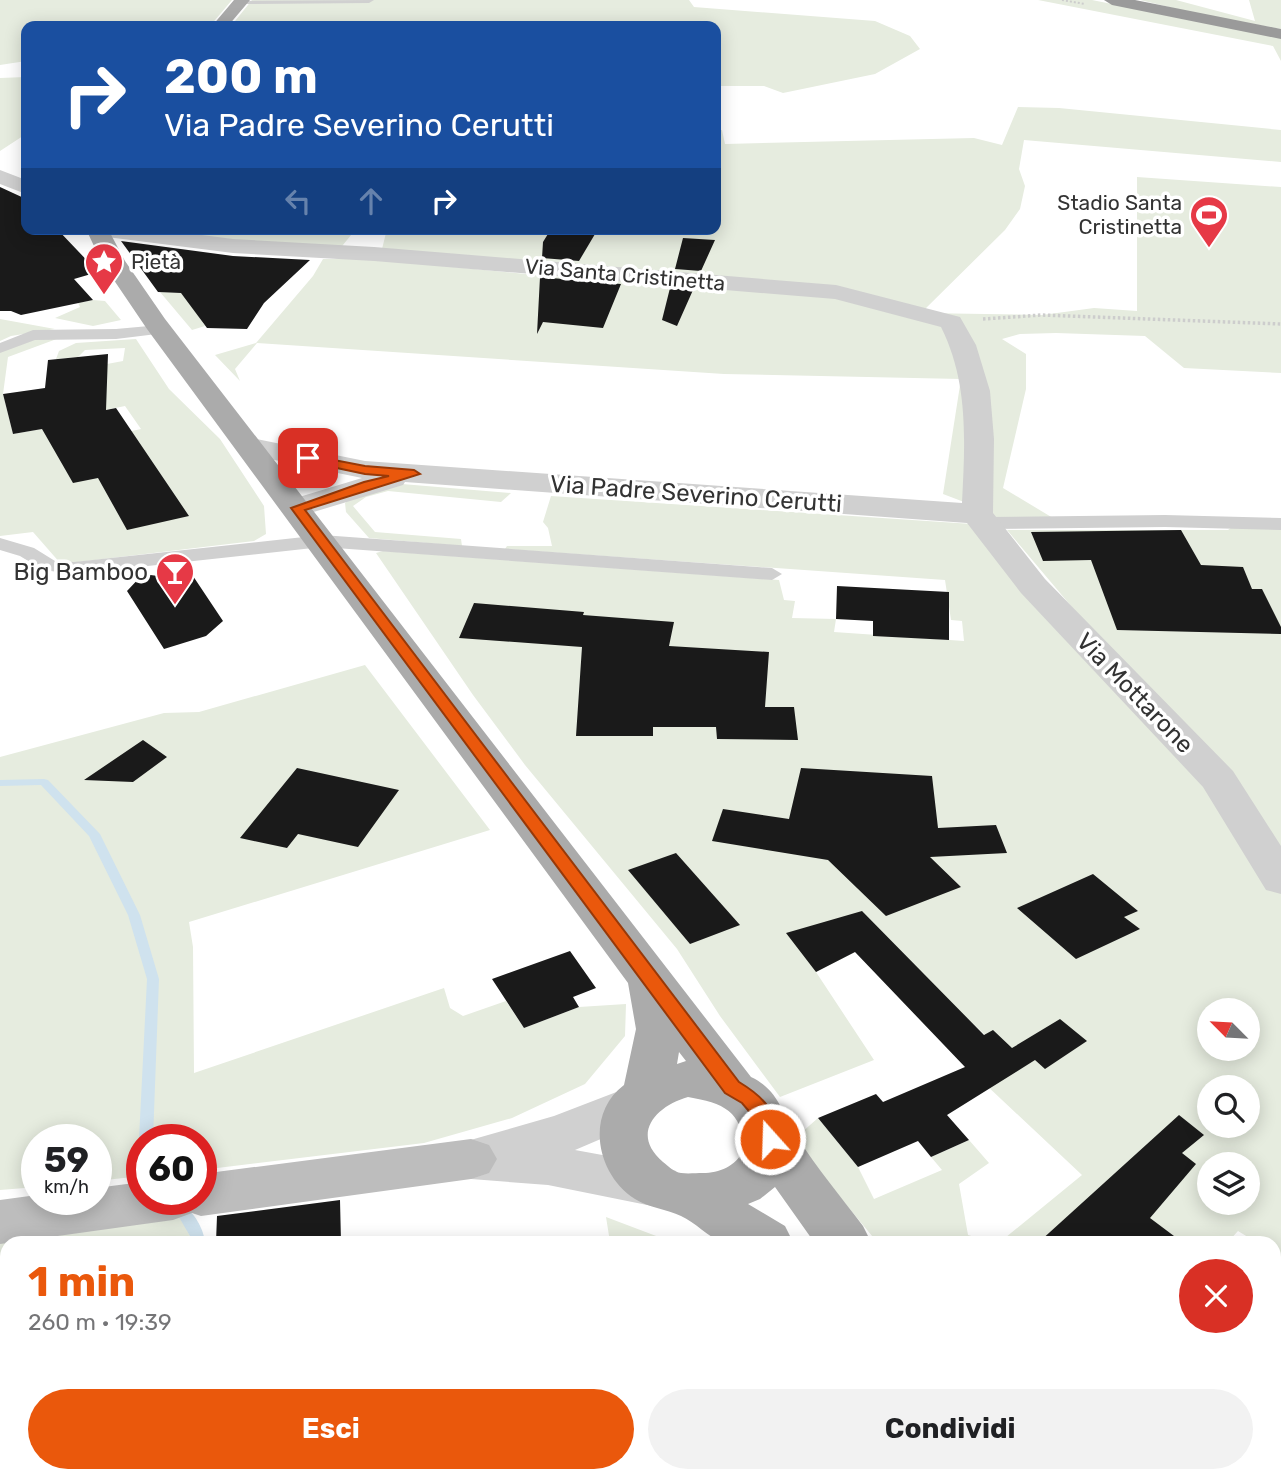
<!DOCTYPE html>
<html lang="it">
<meta charset="utf-8">
<style>
body{margin:0;font-family:Rubik,sans-serif;background:#f2f2f2;color:#202124;height:100vh;display:flex;flex-direction:column;font-size:26px;white-space:nowrap}
*{box-sizing:border-box;margin:0}
p{font-size:23px;color:#757577}
.icon{flex:none;width:38px;height:38px;fill:none;stroke:currentColor;stroke-width:2;stroke-linecap:round;stroke-linejoin:round}
.map{position:relative;flex:1;overflow:hidden}
.side{position:absolute;left:0px;top:1236px;width:1281px;height:247px;display:flex;flex-direction:column;background:#fff;border-radius:21px 21px 0 0;box-shadow:0 4px 18px #0003}
.side>*{flex:none}
.guide{position:absolute;left:21px;top:21px;width:700px;height:214px;border-radius:14px;box-shadow:0 4px 18px #0003;background:#1a4fa0;color:#fff;overflow:hidden}
.needle{width:46px;rotate:294deg}
.fabs{position:absolute;left:1197px;top:998px;display:grid;gap:14px}
.fabs a{display:grid;place-items:center;width:63px;height:63px;border-radius:50%;background:#fff;box-shadow:0 4px 18px #0003;font-size:35px}
.speed{position:absolute;left:21px;top:1124px;display:flex;gap:14px;font-size:35px;font-weight:700;text-align:center}
.speed>*{display:grid;place-content:center;width:91px;height:91px;border-radius:50%;background:#fff;box-shadow:0 4px 18px #0003;line-height:1}
.speed small{font-size:18px;font-weight:400}
.speed .limit{border:10px solid #d22;background:#fff;color:#111}
.pin{position:absolute;display:grid;place-items:center;width:60px;height:60px;color:#fff;margin:-30px;border-radius:14px;box-shadow:0 4px 10px #0006}
.me{position:absolute;width:77px;margin:-38px;rotate:340deg;stroke-linejoin:round;filter:drop-shadow(0 0 5px #0008)}
.turn{display:flex;align-items:center;gap:24px;height:147px;padding:0 28px;font-size:32px}
.turn .icon{width:91px;height:91px;stroke-width:2.5}
.turn b{display:block;font-size:49px;line-height:60px}
.lanes{display:flex;align-items:center;height:66px;padding:0 28px;background:#0003;justify-content:center;gap:35px;direction:ltr}
.lanes .off{opacity:.35}
.round{display:grid;place-items:center;flex:none;width:74px;height:74px;border-radius:37px;background:#f2f2f2}
.summary{display:flex;align-items:center;justify-content:space-between;height:119px;padding:0 28px}
h1{font-size:42px;font-weight:700;line-height:52px;color:#ea580c}
.primary-button{display:flex;gap:14px;margin-top:auto;padding:14px 28px}
.primary-button a{flex:1;height:80px;border-radius:42px;background:#ea580c;color:#fff;font-size:28px;font-weight:700;line-height:80px;text-align:center}
.primary-button a+a{background:#f2f2f2;color:#202124}
.map>svg:first-child{display:block}
.green{fill:#e6ecdf;fill-rule:evenodd}
.lines{fill:none;stroke-linecap:round;stroke-linejoin:round}
.stream{fill:#cfe2ee;fill-rule:evenodd}
.building{fill:#1a1a1a}
.path-far1{stroke:#cdcdcd;stroke-width:2;stroke-dasharray:2 2;stroke-linecap:butt}
.path{stroke:#cdcdcd;stroke-width:3.5;stroke-dasharray:2.5 2.5;stroke-linecap:butt}
.lane{fill:#d0d0d0;fill-rule:evenodd}
.street{fill:#d0d0d0;fill-rule:evenodd}
.secondary{fill:#bdbdbd;fill-rule:evenodd}
.primary{fill:#ababab;fill-rule:evenodd}
.highway{fill:#9a9a9a;fill-rule:evenodd}
.route{fill:#ea580c;stroke:#983908;stroke-width:2}
.labels{text-anchor:middle;stroke-width:7;stroke-linejoin:round;paint-order:stroke}
.far-poi-label{font-size:21px;fill:#333;stroke:#fff;text-anchor:end}
.far-street-label{font-size:21px;fill:#333;stroke:#fff}
.street-label{font-size:24px;fill:#333;stroke:#fff}
.poi-label{font-size:24px;fill:#333;stroke:#fff;text-anchor:end}
</style>
<div class="map">
<svg width="1281" height="1481" viewBox="0 0 1281 1481">
<rect width="100%" height="100%" fill="#fff"/>
<!-- green -->
<path class="green" d="M0,0H232L210,26H26V61L0,65Z
M252,0H689L694,7L875,21L910,36L920,49L875,74L783,93L764,86H716V26H231Z
M1038,0H1092L1281,38V61L1273,46Z
M1140,0H1176L1255,21L1249,0H1281V29L1202,15Z
M26,77V134L0,151V78Z
M1018,107L1059,108L1281,130V162L1024,140L1019,169L1025,186L1020,209L1005,230L921,313L1042,315L1094,308L1137,311V177L1281,187V373L1184,368L1145,336L1056,333L1020,334L1002,339L1026,354V389L1003,488L1053,518L996,519L985,510L943,494L961,379L724,374L257,343L235,369L240,381L215,355L256,343L313,276L323,259H371L536,275L880,299L381,253L387,229H716V130H722L725,144L974,138L1002,145Z
M137,229H356L338,251Z
M160,292L195,293V311L205,326L192,330Z
M93,300L105,301L121,320L93,326L55,318L80,307L78,303Z
M0,319L55,329L11,336L0,341Z
M62,337L8,357L3,394L13,434L69,424L81,442L141,429L125,406L77,416L107,364L123,361L125,348L85,350L78,357L56,359L59,351L76,343L136,339L169,389L220,439L264,506L266,534L254,541L61,564L33,532L0,536V351L30,339Z
M402,484L511,493L501,502L388,491L366,497L353,506L375,532L461,539L462,546L369,538L346,512L345,503L357,493Z
M551,496L972,524L1199,779L1281,892V1258L1274,1253V1242H1256L1238,1231L1228,1242H1151L1165,1230L1104,1185L1039,1242H1000L1082,1175L968,1068L998,1047L968,1019L855,952L816,972L874,1060L780,1097L720,1016L677,949L525,765L473,695L376,553L383,551L779,580L784,600L795,601L792,618L836,619L834,632L964,641L962,621L951,620L945,580L505,549L507,546H552L548,528L543,522ZM1209,1010H1248V1048H1209ZM1209,1087H1248V1125H1209ZM1209,1164H1248V1202H1209Z
M1237,523H1281V855L1007,530H1228Z
M365,665L490,830L189,922L193,947L194,1073L444,988L450,1008L463,1016L506,1001L524,1028L579,1007L626,1004L625,1036L585,1084L512,1118L424,1143L201,1170V1139H142V1176L96,1181V1139H37V1187L0,1190V757L164,713L199,712Z
M818,1118L858,1167L874,1199L942,1170L931,1157L969,1140L989,1163L959,1184L968,1235L992,1242H877L793,1140Z
M185,1215L197,1235L132,1242H7V1289L0,1281V1243Z
M606,1217L672,1242H610Z
M213,1475H819L816,1481H213Z
M866,1475H964L968,1481H877Z"/>
<g class="lines">
<!-- stream -->
<path class="stream" d="M44,779L48,780L100,834L140,915L159,979L153,1139H142V1143L139,1139L147,979L128,915L89,836L41,785L0,786V780Z
M183,1206C194,1211 204,1230 205,1242H191L190,1236L176,1212L178,1208Z
M205,1475H221V1481H205Z"/>
</g>
<!-- building -->
<path class="building" d="M0,187L26,199V229H57L98,272L74,279L93,300L21,315L11,311H0Z
M551,229H598L579,261L542,258L543,242Z
M683,238L715,240L701,271L675,269Z
M121,241L233,256L310,260L264,303L247,329L207,328L181,293L158,292Z
M540,277L621,284L603,328L543,322L537,334Z
M670,288L693,290L677,326L662,320Z
M108,354L106,410L116,408L189,516L127,530L98,478L73,483L42,429L13,434L3,394L45,388L48,360Z
M1181,530L1201,565L1243,567L1252,589H1262L1281,627V634L1117,630L1091,560L1043,561L1031,532Z
M191,573L223,621L206,636L164,649L127,591L143,574L173,578Z
M837,586L949,592V640L873,636V621L836,619Z
M474,603L584,612L583,615L674,622L669,646L769,652L765,707H794L798,740L717,739L716,727H653V736H576L582,647L459,638Z
M143,740L167,757L133,782L84,780Z
M297,768L399,790L358,847L298,834L287,848L240,838Z
M801,768L932,776L938,828L996,825L1007,853L930,857L961,887L886,916L828,860L712,841L723,809L789,819Z
M676,853L740,925L690,944L628,870Z
M1093,874L1138,911L1124,917L1140,929L1076,959L1017,908Z
M862,911L984,1035L993,1030L1012,1048L1060,1019L1087,1041L1045,1069L1035,1060L947,1115L969,1140L931,1157L918,1141L858,1167L818,1118L876,1094L883,1102L965,1067L855,952L816,972L786,933Z
M570,951L596,988L573,997L579,1007L524,1028L492,979Z
M1179,1115L1204,1135L1182,1153L1196,1164L1150,1218L1182,1242H1039Z
M340,1200L341,1242H216L217,1216Z"/>
<g class="lines">
<!-- path-far1 -->
<path class="path-far1" d="M1062,0L1085,4"/>
<!-- path -->
<path class="path" d="M983,319L1042,315L1281,324"/>
<!-- lane -->
<path class="lane" d="M374,0L369,3L241,4L236,1Z
M160,325L165,327L168,330L165,333L116,339L35,340L0,353V343L33,330L116,329Z
M1165,515L1281,518V530L1165,527L985,529L976,523L985,517Z
M322,535L772,568L782,574L772,580L322,547L74,574L43,570L20,556L0,550V538L34,548L55,561L74,562Z"/>
<!-- street -->
<path class="street" d="M0,170L26,180V194L0,184Z
M88,229H155L233,239L374,247L836,285L960,317L976,345L990,391L994,439L993,513L1045,579L1233,771L1281,846V894L1266,890L1203,787L1021,593L967,523L405,482L403,485L297,517L286,515L281,508L286,501L362,478L241,453L236,447L241,441L251,438L365,461L962,503C965,442 969,383 941,327L835,299L374,261L233,253L99,236L91,234Z
M632,1086L650,1092L657,1105L650,1118L575,1150L657,1165L676,1171L683,1186L676,1201L657,1207L548,1185L471,1179L453,1173L445,1159L453,1145L554,1116Z"/>
<!-- secondary -->
<path class="secondary" d="M471,1139L489,1145L497,1159L489,1173L471,1179L201,1216L192,1213L173,1220L0,1244V1200L37,1195V1199H96V1188L142,1182V1199H201V1174Z"/>
<!-- primary -->
<path class="primary" d="M234,0H250L228,26H212Z
M86,229H108L125,261L165,319L751,1077C779,1090 782,1114 797,1137C817,1168 841,1197 863,1226L871,1242H814L775,1187L760,1199L748,1204L785,1226L793,1242C777,1242 735,1246 722,1242C708,1237 695,1222 681,1216C667,1209 649,1208 635,1199C596,1174 585,1114 624,1085L636,1029L628,983L147,329L101,261ZM679,1052L686,1061L677,1064ZM688,1097C724,1103 744,1112 743,1151C736,1166 719,1173 703,1173C696,1173 688,1174 681,1173C674,1172 668,1166 663,1162C630,1134 656,1106 688,1097Z
M992,1475H1055L1058,1481H995Z"/>
<!-- highway -->
<path class="highway" d="M1104,0H1135L1281,29V39L1112,5Z"/>
</g>
<!-- route -->
<path class="route" d="M308,455L365,466L414,470L420,474L305,510L739,1082C767,1099 772,1109 781,1139L777,1145L770,1147L763,1145L754,1117L742,1103L725,1093L291,508L364,482L389,476L365,474L304,461L302,458Z"/>
<!-- icons -->
<defs>
<symbol id="stadium-pin" viewBox="-11 -11 22 30"><path d="M0 17L-7.5 6A9.5 9.5 0 1 1 7.5 6Z" fill="#e63946" stroke="#fff"/><path d="M0-5a6.5 5 0 1 0 0 10a6.5 5 0 1 0 0-10ZM-3.5-1.8h7v3.6h-7Z" fill="#fff"/></symbol>
<symbol id="sight-pin" viewBox="-11 -11 22 30"><path d="M0 17L-7.5 6A9.5 9.5 0 1 1 7.5 6Z" fill="#e63946" stroke="#fff"/><path d="M0-6L1.8-2.2L6-1.7L2.9 1.2L3.7 5.4L0 3.3L-3.7 5.4L-2.9 1.2L-6-1.7L-1.8-2.2Z" fill="#fff"/></symbol>
<symbol id="bar-pin" viewBox="-11 -11 22 30"><path d="M0 17L-7.5 6A9.5 9.5 0 1 1 7.5 6Z" fill="#e63946" stroke="#fff"/><path d="M-6-5H6L.8 .8V4.5H3.5V6h-7V4.5H-.8V.8Z" fill="#fff"/></symbol>
</defs>
<g fill-rule="evenodd">
<use href="#stadium-pin" x="1187" y="193" width="44" height="60"/>
<use href="#sight-pin" x="82" y="240" width="44" height="60"/>
<use href="#bar-pin" x="153" y="550" width="44" height="60"/>
</g>
<g class="labels">
<!-- far-poi labels -->
<g class="far-poi-label">
<text x="1182" y="210">Stadio Santa<tspan x="1182" dy="24">Cristinetta</tspan></text>
<text x="131" y="269" text-anchor="start">Pietà</text>
</g>
<!-- far-street labels -->
<g class="far-street-label">
<text transform="translate(625 275) rotate(5)" y="7">Via Santa Cristinetta</text>
</g>
<!-- street labels -->
<g class="street-label">
<text transform="translate(696 494) rotate(4)" y="8">Via Padre Severino Cerutti</text>
<text transform="translate(1135 693) rotate(46)" y="8">Via Mottarone</text>
</g>
<!-- poi labels -->
<g class="poi-label">
<text x="148" y="580">Big Bamboo</text>
</g>
</g>
</svg>
<div class="fabs">
<a><svg class="needle" viewBox="-14 -14 28 28"><path d="M0-13l5 13h-10z" fill="#e53935"/><path d="M0 13l5-13h-10z" fill="#757577"/></svg></a>
<a><svg class="icon" aria-label="search" viewBox="0 0 24 24"><circle cx="10" cy="10" r="6"/><path d="M15 15l6 6"/></svg></a>
<a><svg class="icon" aria-label="layers" viewBox="0 0 24 24"><path d="M12 4l9 5-9 5-9-5zM3 14l9 5 9-5"/></svg></a>
</div>
<div class="speed"><div>59<small>km/h</small></div><div class="limit">60</div></div>
<div class="pin" style="left:308px;top:458px;background:#d93025"><svg class="icon" aria-label="arrive" viewBox="0 0 24 24"><path d="M6 21V4h12l-3 4 3 4H6"/></svg></div>
<svg class="me" style="left:770px;top:1139px" viewBox="-20 -20 40 40"><circle r="17" fill="#ea580c" stroke="#fff" stroke-width="3"/><path d="M0-11L8 9 0 5-8 9z" fill="#fff"/></svg>
<div class="guide">
<div class="turn"><svg class="icon" aria-label="right" viewBox="0 0 24 24"><path d="M7 20v-9h11M14 6l5 5-5 5"/></svg><div><b>200 m</b>Via Padre Severino Cerutti</div></div>
<div class="lanes"><svg class="icon off" aria-label="left" viewBox="0 0 24 24"><path d="M17 20v-9H6M10 6l-5 5 5 5"/></svg><svg class="icon off" aria-label="ahead" viewBox="0 0 24 24"><path d="M12 20V5M6 11l6-6 6 6"/></svg><svg class="icon" aria-label="right" viewBox="0 0 24 24"><path d="M7 20v-9h11M14 6l5 5-5 5"/></svg></div>
</div>
<section class="side">
<div class="summary"><div><h1>1 min</h1><p>260 m · 19:39</p></div><a class="round" style="background:#d93025;color:#fff"><svg class="icon" aria-label="close" viewBox="0 0 24 24"><path d="M6 6l12 12M18 6L6 18"/></svg></a></div>
<div class="primary-button"><a>Esci</a><a>Condividi</a></div>
</section>
</div>
